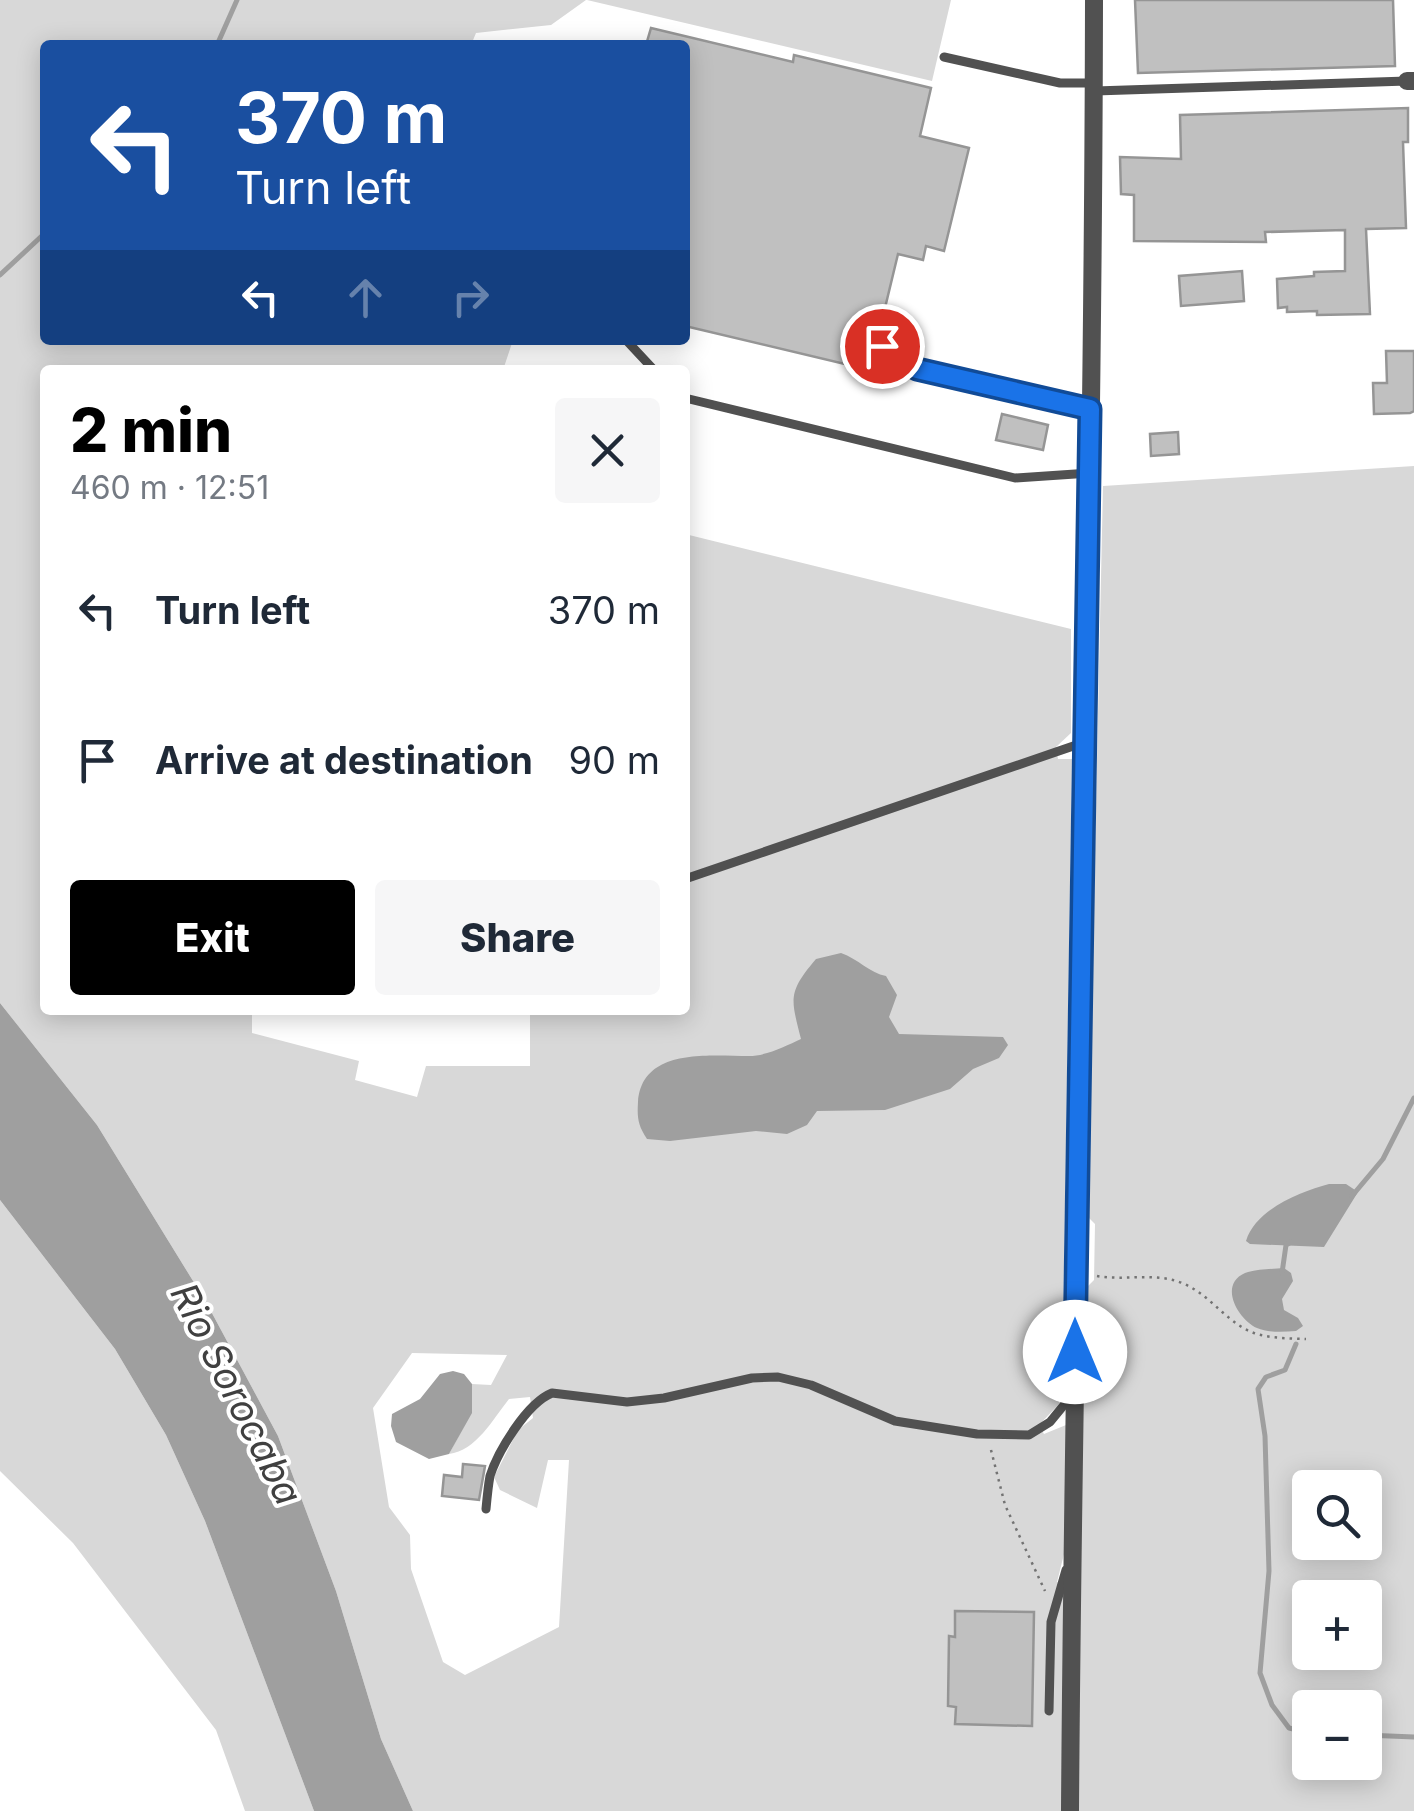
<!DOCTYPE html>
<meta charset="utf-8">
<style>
body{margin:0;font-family:Inter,sans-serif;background:#f6f6f7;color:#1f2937;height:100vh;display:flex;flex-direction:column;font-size:38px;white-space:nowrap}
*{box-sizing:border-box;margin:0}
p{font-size:32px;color:#747a83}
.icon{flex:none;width:55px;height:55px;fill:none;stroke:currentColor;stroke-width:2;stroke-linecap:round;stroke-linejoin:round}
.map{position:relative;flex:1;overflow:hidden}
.side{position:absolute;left:40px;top:365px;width:650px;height:650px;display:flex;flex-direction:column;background:#fff;border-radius:10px;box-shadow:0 5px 25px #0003}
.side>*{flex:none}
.banner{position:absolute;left:40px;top:40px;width:650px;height:305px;border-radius:10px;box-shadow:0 5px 25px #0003;background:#1a4fa0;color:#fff;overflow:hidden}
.buttons{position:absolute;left:1292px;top:1470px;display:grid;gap:20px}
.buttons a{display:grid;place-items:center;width:90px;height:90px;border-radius:10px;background:#fff;box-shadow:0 5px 25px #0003;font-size:50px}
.pin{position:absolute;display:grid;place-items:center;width:85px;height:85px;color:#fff;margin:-42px;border:5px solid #fff;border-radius:50%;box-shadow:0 2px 10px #0007}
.me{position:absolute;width:110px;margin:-55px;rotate:0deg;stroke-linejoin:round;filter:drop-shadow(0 0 8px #0008)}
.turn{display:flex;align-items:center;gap:35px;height:210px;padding:0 30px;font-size:45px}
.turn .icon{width:130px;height:130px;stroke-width:2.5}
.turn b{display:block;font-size:70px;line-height:85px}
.lanes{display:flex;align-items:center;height:95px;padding:0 30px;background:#0003;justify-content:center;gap:50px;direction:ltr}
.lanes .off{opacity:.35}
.round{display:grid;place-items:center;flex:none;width:105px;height:105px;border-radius:10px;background:#f6f6f7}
.head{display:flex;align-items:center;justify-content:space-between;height:170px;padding:0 30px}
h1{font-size:60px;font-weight:800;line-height:75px;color:#000}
.button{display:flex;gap:20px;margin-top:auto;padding:20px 30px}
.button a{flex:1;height:115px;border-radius:10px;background:#000;color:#fff;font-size:40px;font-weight:800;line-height:115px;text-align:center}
.button a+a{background:#f6f6f7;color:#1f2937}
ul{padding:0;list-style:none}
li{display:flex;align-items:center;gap:30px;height:150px;padding:0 30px}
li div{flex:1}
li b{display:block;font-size:38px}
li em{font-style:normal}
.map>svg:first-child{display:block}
.green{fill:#d8d8d8;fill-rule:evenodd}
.water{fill:#9f9f9f}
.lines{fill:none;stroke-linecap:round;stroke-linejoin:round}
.stream{stroke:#9f9f9f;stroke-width:5}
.building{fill:#c0c0c0;stroke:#959595;stroke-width:2.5}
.path{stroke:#737373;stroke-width:2.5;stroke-dasharray:2.5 5;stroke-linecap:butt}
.service{stroke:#515151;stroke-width:9}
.minor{stroke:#515151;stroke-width:18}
.route-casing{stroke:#114b97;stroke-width:25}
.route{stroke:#1a73e8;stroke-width:18}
.labels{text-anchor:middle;stroke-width:8;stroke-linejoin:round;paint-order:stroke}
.water-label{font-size:38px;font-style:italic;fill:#404040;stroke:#fff}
</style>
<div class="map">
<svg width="1414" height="1811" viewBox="0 0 1414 1811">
<rect width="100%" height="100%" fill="#fff"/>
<!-- green -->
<path class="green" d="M0,0H586L551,25L476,33L471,45H45V340H513L503,370H45V1010H252V1033L359,1061L355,1080L417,1097L426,1066H530V1010H685V534L1071,629V733L1056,747L1058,759H1072L1062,1393L1059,1404L1039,1425L1044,1434L1066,1425V1546L1057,1582L1066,1587L1064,1811H413L381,1739L336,1591L278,1436L206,1302L97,1125L0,1003ZM412,1353L507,1355L491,1385L472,1384L471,1413L449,1454C476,1451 493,1419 509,1399L530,1397L533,1418L518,1430L494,1477L500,1490L537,1508L548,1460H569L559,1627L465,1675L443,1662L411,1569L410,1535L389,1507L373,1408Z
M587,0H951L932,81Z
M1414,466V1811H1075L1085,1289L1094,1280L1095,1224L1087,1216L1103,486ZM1310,1488H1365V1542H1310ZM1310,1598H1365V1652H1310ZM1310,1708H1365V1762H1310Z
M0,1200L115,1349L166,1435L205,1521L314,1811H245L216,1730L73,1543L0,1471Z"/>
<!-- water -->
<path class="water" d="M841,953C858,959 870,973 886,976L897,995L889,1017L899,1034L1003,1037L1008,1045L999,1058L973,1069L950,1089L885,1110L817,1111L807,1125L787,1134L756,1131L670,1141L647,1139C638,1125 637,1118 638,1102C642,1047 710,1056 749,1056C766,1056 786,1046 801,1039C791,999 787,993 816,959Z
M0,1003L97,1125L206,1302L278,1436L336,1591L381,1739L413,1811H314L205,1521L166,1435L115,1349L0,1200Z
M1329,1184H1346L1358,1192L1324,1247L1250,1244L1246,1241C1256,1209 1300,1192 1329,1184Z
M1284,1268L1291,1273L1293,1281L1282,1299L1284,1310L1298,1318L1303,1326L1296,1331C1283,1332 1268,1333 1257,1328C1238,1319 1218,1285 1245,1273C1256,1269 1272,1269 1284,1268Z
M453,1371L464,1374L472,1384V1413L449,1454L429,1459L396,1442L391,1426L392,1414L420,1399L440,1374Z"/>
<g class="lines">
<!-- stream -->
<path class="stream" d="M217,45L237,0
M0,275L45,233
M1352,1196L1383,1159L1414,1098
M1282,1273L1286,1245L1291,1242
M1296,1344L1285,1370L1266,1377L1258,1389L1265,1436L1269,1571L1260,1673L1272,1705L1289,1728L1310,1733
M1365,1735L1414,1737"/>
</g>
<!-- building -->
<path class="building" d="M1135,0H1393L1395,66L1138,73Z
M651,28L793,62L794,55L931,88L920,136L969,148L944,251L926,246L923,260L898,254L870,370L685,326V45H646Z
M1408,108V142H1403L1406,228L1366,229L1370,314L1317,315V311L1287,312V307L1278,308L1277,279L1314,276V272L1345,271V230L1265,232L1266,242L1134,241V195L1121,194L1120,157L1181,159L1180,115Z
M1242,271L1244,301L1181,306L1179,276Z
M1386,351H1414V411L1410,413L1374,414L1373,383H1387Z
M1002,414L1048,425L1043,450L996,440Z
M1178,432L1179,454L1151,456L1150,434Z
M463,1464L485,1466L479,1500L442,1496L444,1475L462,1477Z
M955,1611L1034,1612L1032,1726L955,1724L956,1707L948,1706L949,1636L955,1637Z"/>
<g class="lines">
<!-- path -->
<path class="path" d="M1097,1276C1125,1281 1155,1272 1182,1283C1207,1293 1222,1316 1245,1329C1263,1339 1286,1338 1306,1339
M991,1450L1005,1505L1045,1591"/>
<!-- service -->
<path class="service" d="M944,57L1060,83H1094
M1095,91L1407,81
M626,340L654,370
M882,346L917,369L1091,409
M685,398L1015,478L1090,473
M685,879L1085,742
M486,1509C487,1498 488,1487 490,1476C498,1451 527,1403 552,1393L627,1402L664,1398L752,1378L778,1377L811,1385L895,1421L977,1434L1029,1435L1050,1422L1073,1394
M1049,1711L1051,1622L1066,1570"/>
<!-- minor -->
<path class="minor" d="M1407,81H1414
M1070,1811C1074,1207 1093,604 1094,0"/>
</g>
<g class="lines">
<defs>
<path id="route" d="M882,346L917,369L1090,409L1075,1352"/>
</defs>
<!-- route casing -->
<use href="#route" class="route-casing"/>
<!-- route -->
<use href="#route" class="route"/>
</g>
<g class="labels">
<!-- water labels -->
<g class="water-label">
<text transform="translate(236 1394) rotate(63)" y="13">Rio Sorocaba</text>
</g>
</g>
</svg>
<div class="buttons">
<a><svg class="icon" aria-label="search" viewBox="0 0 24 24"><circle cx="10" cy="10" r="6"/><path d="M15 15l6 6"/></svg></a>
<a>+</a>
<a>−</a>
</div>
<div class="pin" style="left:882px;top:346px;background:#d93025"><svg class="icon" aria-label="arrive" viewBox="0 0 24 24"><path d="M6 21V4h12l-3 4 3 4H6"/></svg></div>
<svg class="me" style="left:1075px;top:1352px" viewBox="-20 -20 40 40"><circle r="19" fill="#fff"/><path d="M0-13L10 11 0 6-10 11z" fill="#1a73e8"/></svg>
<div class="banner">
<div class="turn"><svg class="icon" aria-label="left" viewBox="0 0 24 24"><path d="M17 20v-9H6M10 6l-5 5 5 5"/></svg><div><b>370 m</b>Turn left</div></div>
<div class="lanes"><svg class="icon" aria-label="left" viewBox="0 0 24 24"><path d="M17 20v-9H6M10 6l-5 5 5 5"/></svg><svg class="icon off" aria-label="ahead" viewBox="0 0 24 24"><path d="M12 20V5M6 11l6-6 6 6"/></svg><svg class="icon off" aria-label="right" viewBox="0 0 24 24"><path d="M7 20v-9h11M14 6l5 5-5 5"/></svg></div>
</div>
<section class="side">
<div class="head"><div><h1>2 min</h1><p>460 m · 12:51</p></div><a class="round"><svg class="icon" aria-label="close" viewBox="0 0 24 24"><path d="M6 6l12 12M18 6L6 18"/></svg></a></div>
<ul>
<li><svg class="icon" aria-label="left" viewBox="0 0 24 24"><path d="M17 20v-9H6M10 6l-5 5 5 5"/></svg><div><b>Turn left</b></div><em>370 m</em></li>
<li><svg class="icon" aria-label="arrive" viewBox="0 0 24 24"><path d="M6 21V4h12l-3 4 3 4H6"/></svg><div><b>Arrive at destination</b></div><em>90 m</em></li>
</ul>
<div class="button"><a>Exit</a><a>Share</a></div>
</section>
</div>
